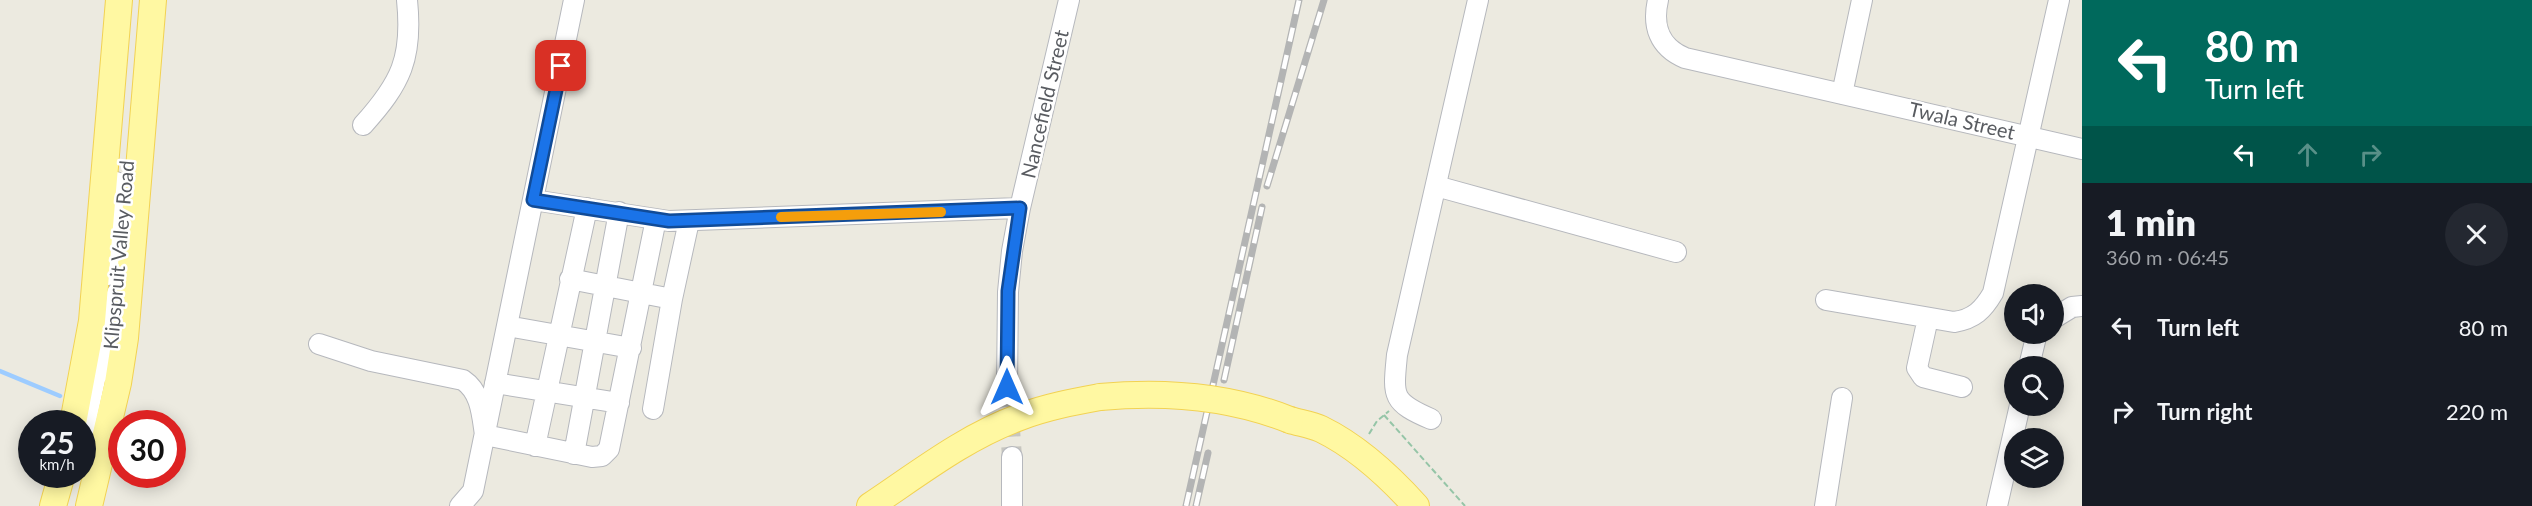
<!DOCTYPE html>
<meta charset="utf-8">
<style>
body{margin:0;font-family:Lato,sans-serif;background:#242831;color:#f1f3f6;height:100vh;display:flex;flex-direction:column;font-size:22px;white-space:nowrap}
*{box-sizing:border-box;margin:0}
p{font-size:20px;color:#9ea1a6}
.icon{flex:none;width:33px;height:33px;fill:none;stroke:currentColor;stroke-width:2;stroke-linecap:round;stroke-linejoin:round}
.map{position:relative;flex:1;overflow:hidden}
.details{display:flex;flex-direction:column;background:#171b24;width:450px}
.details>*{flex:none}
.banner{background:#00695c;color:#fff;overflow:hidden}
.tools{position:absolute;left:2004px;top:284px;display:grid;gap:12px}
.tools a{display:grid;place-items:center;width:60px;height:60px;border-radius:50%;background:#171b24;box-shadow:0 3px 15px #0003;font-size:30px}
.speed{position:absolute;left:18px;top:410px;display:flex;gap:12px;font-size:30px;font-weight:700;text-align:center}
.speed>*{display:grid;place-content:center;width:78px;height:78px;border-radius:50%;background:#171b24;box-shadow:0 3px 15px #0003;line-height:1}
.speed small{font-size:15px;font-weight:400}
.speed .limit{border:9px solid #d22;background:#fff;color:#111}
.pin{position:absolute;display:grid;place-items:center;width:51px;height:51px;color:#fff;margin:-26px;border-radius:12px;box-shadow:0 3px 9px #0006}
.me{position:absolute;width:66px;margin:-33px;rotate:0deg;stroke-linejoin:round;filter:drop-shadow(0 0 4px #0008)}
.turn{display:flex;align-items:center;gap:21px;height:126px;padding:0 24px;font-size:27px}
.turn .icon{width:78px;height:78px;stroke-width:2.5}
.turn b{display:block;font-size:42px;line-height:51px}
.lanes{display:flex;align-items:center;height:57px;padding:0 24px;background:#0003;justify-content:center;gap:30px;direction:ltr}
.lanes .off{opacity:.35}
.round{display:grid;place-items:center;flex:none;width:63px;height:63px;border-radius:32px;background:#242831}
.headline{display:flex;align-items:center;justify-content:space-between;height:102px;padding:0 24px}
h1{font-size:36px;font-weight:800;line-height:45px}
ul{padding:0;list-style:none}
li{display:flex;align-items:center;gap:18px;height:84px;padding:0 24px}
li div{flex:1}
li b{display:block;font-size:22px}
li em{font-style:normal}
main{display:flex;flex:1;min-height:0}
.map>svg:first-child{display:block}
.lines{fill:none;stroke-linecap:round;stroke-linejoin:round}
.stream{stroke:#9dccff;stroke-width:4.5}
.minor-tunnel{stroke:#c7c6c0;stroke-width:20;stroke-dasharray:20 10;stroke-linecap:butt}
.minor-casing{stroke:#b6b8bd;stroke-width:22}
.major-casing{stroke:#f2d253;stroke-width:28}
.path{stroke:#95c5a7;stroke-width:2;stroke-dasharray:6 3;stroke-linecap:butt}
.minor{stroke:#fff;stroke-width:20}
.major{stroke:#fff8a2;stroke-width:26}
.rail-casing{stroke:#b3b4b4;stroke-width:7}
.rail{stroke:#fff;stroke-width:4.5;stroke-dasharray:14;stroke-linecap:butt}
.major-bridge-casing{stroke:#f2d253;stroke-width:28;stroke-linecap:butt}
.major-bridge{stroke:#fff8a2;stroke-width:26}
.route-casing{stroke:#114b97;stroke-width:15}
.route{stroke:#1a73e8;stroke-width:10}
.slow{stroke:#f59e0b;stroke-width:10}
.labels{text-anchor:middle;stroke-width:5;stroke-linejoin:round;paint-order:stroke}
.street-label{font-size:20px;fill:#595c61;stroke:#fff}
</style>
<main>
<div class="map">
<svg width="2082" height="506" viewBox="0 0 2082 506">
<rect width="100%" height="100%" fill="#eceae0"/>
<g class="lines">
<!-- stream -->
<path class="stream" d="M0,371L60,396"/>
<!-- minor-tunnel -->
<path class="minor-tunnel" d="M1007,387L1012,457"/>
<defs>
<path id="minor" d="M1658,0C1652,26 1659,47 1685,58L2082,149
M1842,94L1862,0
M363,125C401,83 413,58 407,0
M1436,186L1676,252
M533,200L669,221L1020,208
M108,275L116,182
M570,279L672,299
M1826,300L1954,322C1974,319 1983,310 1993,293L2059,0
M1928,318L1917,368L1923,377L1962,387
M2054,318L2072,307L2082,306
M507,326L631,348
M319,344L371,361L463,380C481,392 482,415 485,435L592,457L602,456L609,449L656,219
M2029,366L2037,333
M108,371L117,293
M495,383L619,403
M1007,387L1008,292L1012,251L1020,208L1069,0
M653,409L672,299L689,221
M1431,419C1391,402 1393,396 1397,355L1478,0
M82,440L101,352
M535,446L587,208
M574,454L619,212
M1012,457V506
M460,506L473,491L574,0
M1825,506L1842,398
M1997,506L2020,405"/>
<path id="major" d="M1290,420C1300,423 1312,425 1321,429C1358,447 1389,476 1416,506
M73,423L92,321L119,0
M53,506L62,474
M89,506L118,383L125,338L153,0
M870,506C918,474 965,437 1020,417C1046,407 1073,402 1100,397"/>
</defs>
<!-- minor casing -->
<use href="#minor" class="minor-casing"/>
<!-- major casing -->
<use href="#major" class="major-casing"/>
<!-- path -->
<path class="path" d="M1384,415L1465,506
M1369,434L1377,421L1389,411"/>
<!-- minor -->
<use href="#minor" class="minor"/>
<!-- major -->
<use href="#major" class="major"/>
<defs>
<path id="rail" d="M1267,186L1324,0
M1224,380L1262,207
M1186,506L1299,0
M1196,506L1208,453"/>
</defs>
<!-- rail casing -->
<use href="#rail" class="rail-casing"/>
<!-- rail -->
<use href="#rail" class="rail"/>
<defs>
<path id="major-bridge" d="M1100,397C1164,391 1230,396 1290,420"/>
</defs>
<!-- major-bridge casing -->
<use href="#major-bridge" class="major-bridge-casing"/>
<!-- major-bridge -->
<use href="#major-bridge" class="major-bridge"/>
</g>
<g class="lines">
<defs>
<path id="route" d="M561,66L533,200L669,221L1020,208L1008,291L1007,387"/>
</defs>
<!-- route casing -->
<use href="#route" class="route-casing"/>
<!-- route -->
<use href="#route" class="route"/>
<!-- slow -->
<path class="slow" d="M781,217L941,212"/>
</g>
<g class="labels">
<!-- street labels -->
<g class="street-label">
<text transform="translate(1045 104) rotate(-77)" y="7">Nancefield Street</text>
<text transform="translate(1962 121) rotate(13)" y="7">Twala Street</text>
<text transform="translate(119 255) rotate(-85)" y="7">Klipspruit Valley Road</text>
</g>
</g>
</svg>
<div class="tools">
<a><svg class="icon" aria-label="sound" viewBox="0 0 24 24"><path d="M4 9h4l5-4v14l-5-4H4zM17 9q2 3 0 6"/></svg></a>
<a><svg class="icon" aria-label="search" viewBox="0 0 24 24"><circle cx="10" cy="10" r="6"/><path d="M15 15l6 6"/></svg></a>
<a><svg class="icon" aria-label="layers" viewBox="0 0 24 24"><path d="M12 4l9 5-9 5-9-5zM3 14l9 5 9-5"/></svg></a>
</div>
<div class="speed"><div>25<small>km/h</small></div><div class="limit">30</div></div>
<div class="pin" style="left:561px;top:66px;background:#d93025"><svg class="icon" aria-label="arrive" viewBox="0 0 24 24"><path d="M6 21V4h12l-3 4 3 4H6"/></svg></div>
<svg class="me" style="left:1007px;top:387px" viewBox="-20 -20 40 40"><path d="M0-17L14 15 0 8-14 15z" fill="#1a73e8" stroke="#fff" stroke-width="4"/></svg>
</div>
<section class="details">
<div class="banner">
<div class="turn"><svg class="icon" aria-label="left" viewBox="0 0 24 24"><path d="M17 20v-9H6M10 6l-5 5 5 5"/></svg><div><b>80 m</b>Turn left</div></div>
<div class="lanes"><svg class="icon" aria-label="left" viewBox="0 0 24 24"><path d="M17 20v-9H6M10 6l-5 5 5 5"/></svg><svg class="icon off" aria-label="ahead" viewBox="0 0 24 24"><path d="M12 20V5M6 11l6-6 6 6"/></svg><svg class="icon off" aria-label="right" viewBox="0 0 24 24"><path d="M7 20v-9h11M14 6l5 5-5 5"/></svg></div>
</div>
<div class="headline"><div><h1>1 min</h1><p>360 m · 06:45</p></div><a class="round"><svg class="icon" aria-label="close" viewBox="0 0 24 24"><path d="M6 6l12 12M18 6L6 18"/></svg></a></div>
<ul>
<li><svg class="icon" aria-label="left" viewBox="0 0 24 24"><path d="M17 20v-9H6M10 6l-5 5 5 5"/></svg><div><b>Turn left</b></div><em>80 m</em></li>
<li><svg class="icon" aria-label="right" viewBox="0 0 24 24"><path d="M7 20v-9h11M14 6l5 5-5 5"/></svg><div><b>Turn right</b></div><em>220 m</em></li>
</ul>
</section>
</main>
